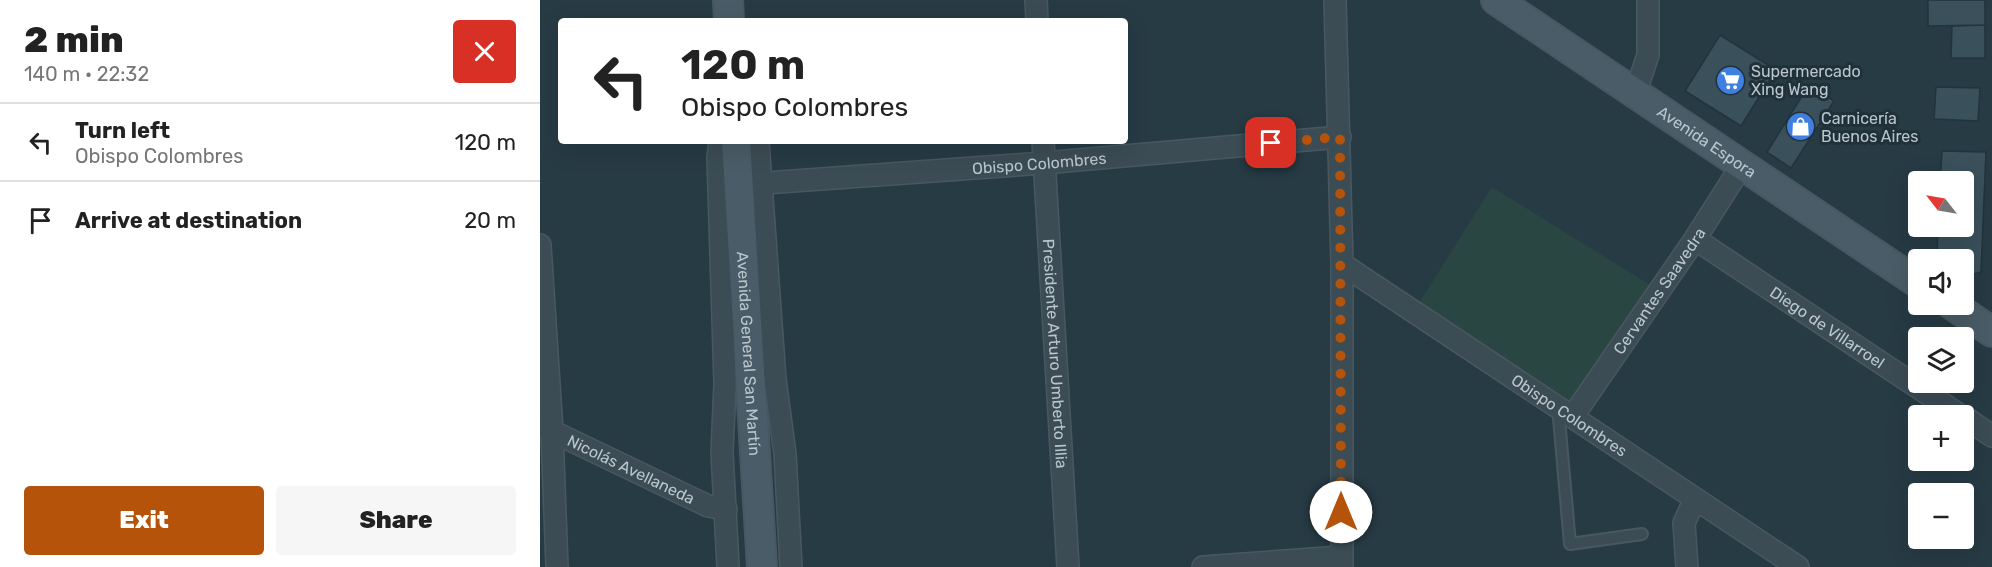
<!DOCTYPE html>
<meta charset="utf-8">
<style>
body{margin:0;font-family:Rubik,sans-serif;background:#f6f6f6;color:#222;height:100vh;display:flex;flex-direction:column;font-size:22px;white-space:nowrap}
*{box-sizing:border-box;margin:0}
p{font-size:20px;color:#767676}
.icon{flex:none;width:33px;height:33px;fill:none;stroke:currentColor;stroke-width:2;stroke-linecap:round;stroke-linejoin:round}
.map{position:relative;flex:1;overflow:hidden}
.sheet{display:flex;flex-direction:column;background:#fff;width:540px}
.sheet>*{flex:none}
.banner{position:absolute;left:18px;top:18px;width:570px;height:126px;border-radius:6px;box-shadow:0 6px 24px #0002;background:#fff;color:#222;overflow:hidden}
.needle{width:39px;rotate:301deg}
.fabs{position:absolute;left:1368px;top:171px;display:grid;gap:12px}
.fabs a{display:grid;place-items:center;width:66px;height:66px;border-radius:6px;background:#fff;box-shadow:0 6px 24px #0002;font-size:30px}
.pin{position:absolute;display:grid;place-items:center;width:51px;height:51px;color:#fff;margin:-26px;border-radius:12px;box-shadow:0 3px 9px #0006}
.me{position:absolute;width:66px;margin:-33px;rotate:0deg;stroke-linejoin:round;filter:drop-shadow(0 0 4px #0008)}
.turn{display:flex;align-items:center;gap:21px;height:126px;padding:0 24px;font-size:27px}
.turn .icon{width:78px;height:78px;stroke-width:2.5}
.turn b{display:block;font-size:42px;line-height:51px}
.round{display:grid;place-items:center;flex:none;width:63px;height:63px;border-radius:6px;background:#f6f6f6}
.summary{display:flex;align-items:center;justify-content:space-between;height:102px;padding:0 24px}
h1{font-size:36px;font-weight:800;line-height:45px}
.action{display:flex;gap:12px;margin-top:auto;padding:12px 24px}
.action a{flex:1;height:69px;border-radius:6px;background:#b45309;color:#fff;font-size:24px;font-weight:800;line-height:69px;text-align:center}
.action a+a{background:#f6f6f6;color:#222}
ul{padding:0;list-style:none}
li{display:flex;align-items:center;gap:18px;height:78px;padding:0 24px;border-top:2px solid #e0e0e0}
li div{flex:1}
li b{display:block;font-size:22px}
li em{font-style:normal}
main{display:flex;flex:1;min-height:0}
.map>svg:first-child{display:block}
.green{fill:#2a4642}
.building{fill:#3a505b;stroke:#23333c;stroke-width:1.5}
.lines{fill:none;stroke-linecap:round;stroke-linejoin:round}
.lane-casing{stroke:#495860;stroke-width:14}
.street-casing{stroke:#495860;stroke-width:24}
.secondary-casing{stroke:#495860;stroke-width:32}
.lane{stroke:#3c4c54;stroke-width:10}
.street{stroke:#3c4c54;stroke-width:21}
.secondary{stroke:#4a5c67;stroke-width:28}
.route{stroke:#b45309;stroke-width:10;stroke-dasharray:0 18}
.labels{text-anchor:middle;stroke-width:6;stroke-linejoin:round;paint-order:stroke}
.poi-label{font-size:16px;fill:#bac6cd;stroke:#20313a;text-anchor:start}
.street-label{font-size:16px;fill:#bac6cd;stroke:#20313a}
</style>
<main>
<section class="sheet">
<div class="summary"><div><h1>2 min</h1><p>140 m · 22:32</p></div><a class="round" style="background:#d93025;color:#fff"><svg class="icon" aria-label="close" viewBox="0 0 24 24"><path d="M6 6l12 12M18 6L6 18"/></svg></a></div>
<ul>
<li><svg class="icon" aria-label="left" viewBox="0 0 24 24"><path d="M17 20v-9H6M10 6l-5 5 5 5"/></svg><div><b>Turn left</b><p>Obispo Colombres</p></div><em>120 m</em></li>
<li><svg class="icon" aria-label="arrive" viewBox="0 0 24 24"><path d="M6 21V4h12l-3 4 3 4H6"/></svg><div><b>Arrive at destination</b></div><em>20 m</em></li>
</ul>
<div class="action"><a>Exit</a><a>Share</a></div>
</section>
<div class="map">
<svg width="1452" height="567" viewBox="0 0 1452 567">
<rect width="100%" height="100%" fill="#273b45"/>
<!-- green -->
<path class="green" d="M952,187L1115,288L1028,404L878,305Z"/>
<!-- building -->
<path class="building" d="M1388,0H1445V25L1388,26Z
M1445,25V58H1411L1412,26Z
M1180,35L1236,70L1201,126L1145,91Z
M1269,85L1294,101L1251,168L1227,152Z
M1396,87L1440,88L1438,121L1394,119Z
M1402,151L1446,152L1441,272L1430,275L1424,270V260H1407L1397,253L1398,226H1424V182H1400Z"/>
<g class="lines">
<defs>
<path id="lane" d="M1018,407L1030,544L1102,534"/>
<g id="street">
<path d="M496,0L497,21"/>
<path d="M795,0L802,264V567"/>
<path d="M1095,94L1108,55V0"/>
<path d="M180,141L178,157L185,384L182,452L188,567"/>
<path d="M218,141L235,379L245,454L251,567"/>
<path id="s1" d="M503,141L528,567"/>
<path id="s2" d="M198,185L504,163L800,137"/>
<path id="s3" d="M1155,239L1421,416"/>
<path d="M0,245L12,431L17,567"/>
<path id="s4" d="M802,264L1258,567"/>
<path id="s5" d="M1033,416L1155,239L1202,165"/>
<path d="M1424,417L1452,436"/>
<path id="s6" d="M1,426L168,506L186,509"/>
<path d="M663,567L801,557"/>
<path d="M1147,567L1144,523L1155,499"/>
</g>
<g id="secondary">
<path d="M188,0L189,21"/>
<path id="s7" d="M956,0L1378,283"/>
<path id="s8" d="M196,141L222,567"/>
<path d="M1411,304L1452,332"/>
</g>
</defs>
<!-- lane casing -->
<use href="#lane" class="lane-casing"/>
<!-- street casing -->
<use href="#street" class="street-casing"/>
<!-- secondary casing -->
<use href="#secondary" class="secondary-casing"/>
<!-- lane -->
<use href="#lane" class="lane"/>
<!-- street -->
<use href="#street" class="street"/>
<!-- secondary -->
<use href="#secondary" class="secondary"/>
</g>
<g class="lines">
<!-- route -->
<path class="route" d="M731,143L800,137L801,512"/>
</g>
<!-- icons -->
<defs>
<symbol id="supermarket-disc" viewBox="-11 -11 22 22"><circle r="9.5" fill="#3f7fe0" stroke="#20313a"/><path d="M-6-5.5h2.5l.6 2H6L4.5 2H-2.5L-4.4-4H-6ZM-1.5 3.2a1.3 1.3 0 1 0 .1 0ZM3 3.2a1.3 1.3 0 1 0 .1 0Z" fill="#fff"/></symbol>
<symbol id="shop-disc" viewBox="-11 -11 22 22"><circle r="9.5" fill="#3f7fe0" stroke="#20313a"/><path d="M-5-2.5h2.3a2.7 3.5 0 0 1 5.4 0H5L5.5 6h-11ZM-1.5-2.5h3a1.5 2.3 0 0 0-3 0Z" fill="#fff"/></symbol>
</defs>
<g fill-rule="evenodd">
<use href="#supermarket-disc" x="1174" y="64" width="33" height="33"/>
<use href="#shop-disc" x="1244" y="110" width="33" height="33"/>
</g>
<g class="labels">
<!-- poi labels -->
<g class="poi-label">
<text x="1211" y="77">Supermercado<tspan x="1211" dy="18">Xing Wang</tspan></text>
<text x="1281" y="124">Carnicería<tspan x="1281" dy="18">Buenos Aires</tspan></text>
</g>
<!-- street labels -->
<g class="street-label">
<text dy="6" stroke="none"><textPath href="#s7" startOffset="254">Avenida Espora</textPath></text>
<text dy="6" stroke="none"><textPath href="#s2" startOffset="302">Obispo Colombres</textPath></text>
<text dy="6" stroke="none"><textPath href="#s5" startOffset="152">Cervantes Saavedra</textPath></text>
<text dy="6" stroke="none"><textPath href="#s3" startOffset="159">Diego de Villarroel</textPath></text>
<text dy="6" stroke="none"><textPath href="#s8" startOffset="213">Avenida General San Martín</textPath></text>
<text dy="6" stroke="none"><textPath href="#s1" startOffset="213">Presidente Arturo Umberto Illia</textPath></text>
<text dy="6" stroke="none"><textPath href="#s4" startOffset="273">Obispo Colombres</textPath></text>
<text dy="6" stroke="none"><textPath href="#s6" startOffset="100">Nicolás Avellaneda</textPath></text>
</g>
</g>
</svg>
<div class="fabs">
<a><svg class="needle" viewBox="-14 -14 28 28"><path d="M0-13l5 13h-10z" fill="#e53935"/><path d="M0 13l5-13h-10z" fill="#767676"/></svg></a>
<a><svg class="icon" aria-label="sound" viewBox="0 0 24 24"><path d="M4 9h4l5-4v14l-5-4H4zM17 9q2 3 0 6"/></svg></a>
<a><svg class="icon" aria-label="layers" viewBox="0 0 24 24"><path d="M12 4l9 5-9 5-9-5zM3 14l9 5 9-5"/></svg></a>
<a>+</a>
<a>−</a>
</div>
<div class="pin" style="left:731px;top:143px;background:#d93025"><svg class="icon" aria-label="arrive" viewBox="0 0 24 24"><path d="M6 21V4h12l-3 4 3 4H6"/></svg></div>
<svg class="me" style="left:801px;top:512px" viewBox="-20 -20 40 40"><circle r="19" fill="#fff"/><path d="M0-13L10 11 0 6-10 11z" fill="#b45309"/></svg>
<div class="banner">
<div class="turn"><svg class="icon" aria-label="left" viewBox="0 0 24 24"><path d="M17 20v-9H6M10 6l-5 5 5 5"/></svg><div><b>120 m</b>Obispo Colombres</div></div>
</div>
</div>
</main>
